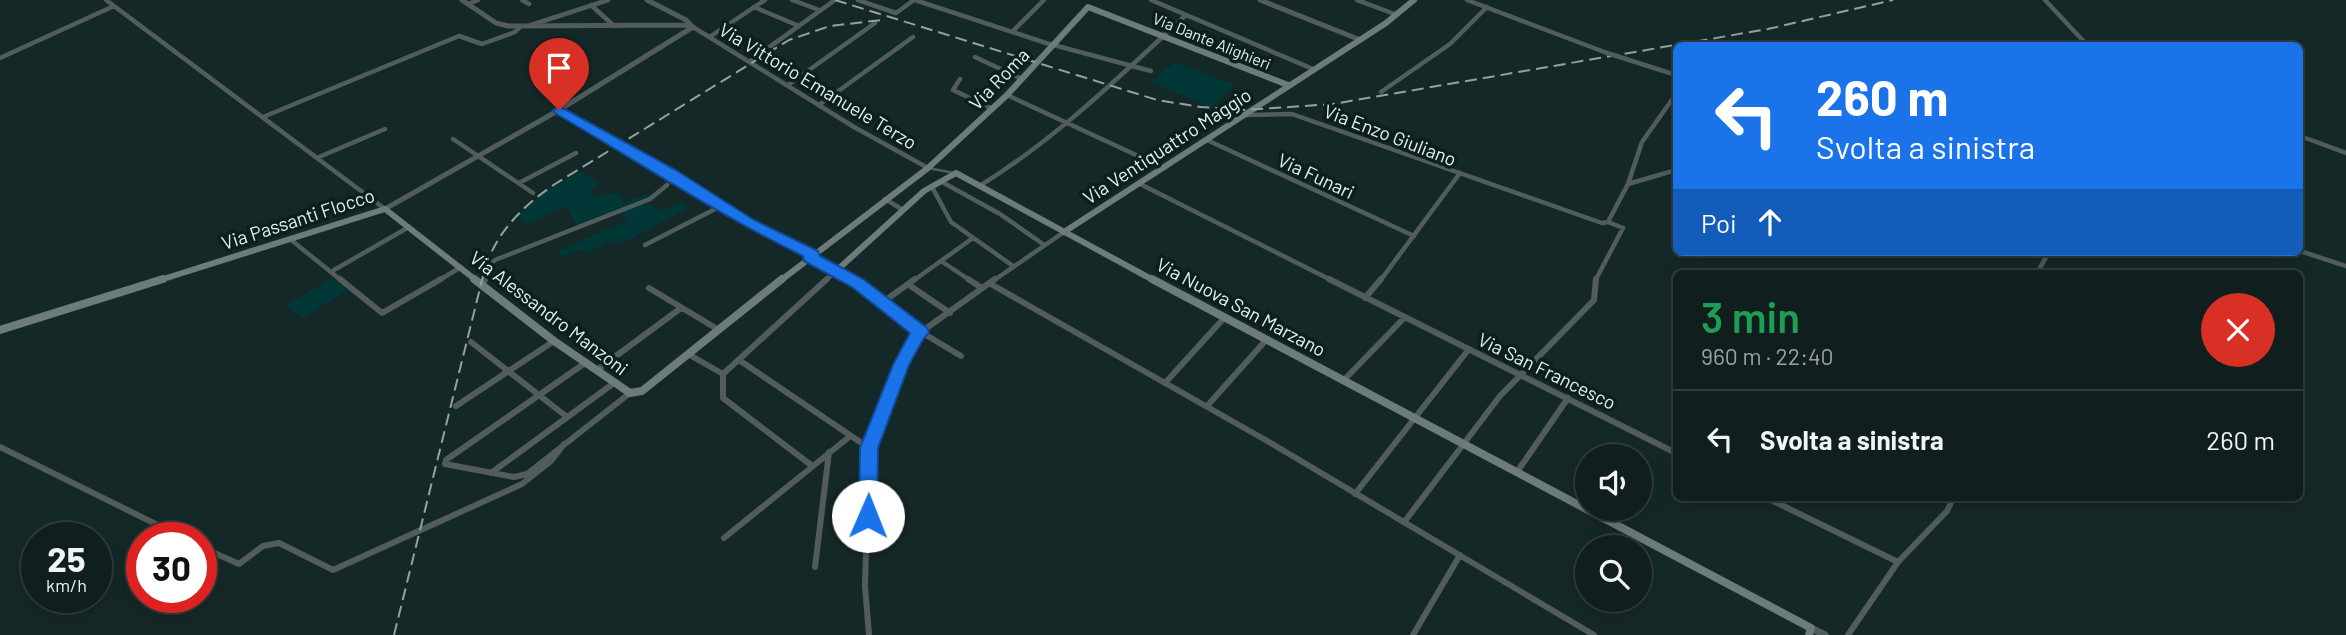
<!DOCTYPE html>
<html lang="it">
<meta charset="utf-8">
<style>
body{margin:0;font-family:Barlow,sans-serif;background:#1e2b2b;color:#f1f3f6;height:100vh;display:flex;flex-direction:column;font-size:26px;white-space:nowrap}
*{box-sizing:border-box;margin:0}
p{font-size:23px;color:#9ca2a4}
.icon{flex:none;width:38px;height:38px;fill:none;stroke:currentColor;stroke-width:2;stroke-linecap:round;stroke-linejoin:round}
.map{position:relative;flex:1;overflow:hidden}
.panel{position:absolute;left:1673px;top:270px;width:630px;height:231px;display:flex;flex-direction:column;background:#101e1e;border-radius:10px;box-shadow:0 4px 18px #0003,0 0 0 2px #303c3c}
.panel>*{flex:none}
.top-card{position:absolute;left:1673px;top:42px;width:630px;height:214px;border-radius:10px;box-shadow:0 4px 18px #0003,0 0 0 2px #303c3c;background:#1a73e8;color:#fff;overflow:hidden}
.fabs{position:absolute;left:1575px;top:444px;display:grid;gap:14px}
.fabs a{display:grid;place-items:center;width:77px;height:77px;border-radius:50%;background:#101e1e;box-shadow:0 4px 18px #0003,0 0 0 2px #303c3c;font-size:35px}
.speed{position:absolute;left:21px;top:522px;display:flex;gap:14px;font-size:35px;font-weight:700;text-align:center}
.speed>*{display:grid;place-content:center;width:91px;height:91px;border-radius:50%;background:#101e1e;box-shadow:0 4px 18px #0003,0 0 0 2px #303c3c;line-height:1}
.speed small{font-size:18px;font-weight:400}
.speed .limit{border:10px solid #d22;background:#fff;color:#111}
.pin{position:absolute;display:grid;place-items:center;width:60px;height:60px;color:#fff;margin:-72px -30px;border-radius:50% 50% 50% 0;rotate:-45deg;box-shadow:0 0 7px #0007}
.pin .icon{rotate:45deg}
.me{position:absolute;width:77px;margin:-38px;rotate:1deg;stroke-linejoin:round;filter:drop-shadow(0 0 5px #0008)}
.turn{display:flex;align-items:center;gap:24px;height:147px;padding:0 28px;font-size:32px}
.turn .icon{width:91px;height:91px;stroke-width:2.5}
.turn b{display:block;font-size:49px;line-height:60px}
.then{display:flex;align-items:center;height:66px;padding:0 28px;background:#0003;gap:14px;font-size:26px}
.round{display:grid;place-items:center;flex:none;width:74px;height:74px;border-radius:37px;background:#1e2b2b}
.headline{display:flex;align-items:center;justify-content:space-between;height:119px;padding:0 28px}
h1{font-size:42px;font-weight:600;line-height:52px;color:#1e9e55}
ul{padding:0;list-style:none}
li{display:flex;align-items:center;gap:21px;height:98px;padding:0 28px;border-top:2px solid #303c3c}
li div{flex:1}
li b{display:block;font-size:26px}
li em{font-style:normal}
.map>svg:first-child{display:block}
.green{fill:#013837}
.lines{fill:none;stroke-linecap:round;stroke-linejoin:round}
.pedestrian{stroke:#535c5c;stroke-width:2.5}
.minor-far1{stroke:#535c5c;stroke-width:4.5}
.minor{stroke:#535c5c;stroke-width:6}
.tertiary-far1{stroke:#535c5c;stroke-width:5}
.tertiary{stroke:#535c5c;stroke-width:7}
.secondary-far1{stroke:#6d7b7b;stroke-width:6}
.secondary{stroke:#6d7b7b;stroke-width:8}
.rail{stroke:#93a2a1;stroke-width:2;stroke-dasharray:12 6;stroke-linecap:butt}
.minor-bridge{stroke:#535c5c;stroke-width:4.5}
.route{fill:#1a73e8;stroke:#114b97;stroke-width:2}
.labels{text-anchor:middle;stroke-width:7;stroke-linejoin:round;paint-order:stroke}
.far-street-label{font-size:16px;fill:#e4f1f0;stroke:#0b1f1e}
.street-label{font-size:19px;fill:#e4f1f0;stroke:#0b1f1e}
</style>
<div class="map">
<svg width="2346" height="635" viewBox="0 0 2346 635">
<rect width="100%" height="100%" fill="#152828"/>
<!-- green -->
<path class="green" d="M1175,62L1235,85L1211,107L1151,82Z
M579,171L600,183L588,192L595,197L617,192L624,202L652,194L654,196L640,205L648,203L660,212L682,202L688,208L619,245L610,240L586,254L580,249L563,257L557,251L628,220L620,211L578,227L566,207L527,224L517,216L546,192Z
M332,278L348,290L302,318L286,305Z"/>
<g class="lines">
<!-- pedestrian -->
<path class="pedestrian" d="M928,168L954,173"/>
<!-- minor-far1 -->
<path class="minor-far1" d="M106,0L385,209
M522,0L529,4
M792,0L819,10
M858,0L896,13L914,0
M915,0L1046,43L1151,71
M1151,0L1313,69
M1357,0L1397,15
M1467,0L1607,53
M2045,0L2088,46
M468,4L478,0
M591,5L614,26
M754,7L799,26
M531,25L608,0
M693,27L854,127L928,168
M1012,32L1044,0
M711,36L765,0
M975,57L1022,79
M0,58L114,6
M1626,59L1676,75
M750,61L835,0
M960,79L953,90L993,109
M788,85L875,23
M1381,92L1450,44L1487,7
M1007,95L1164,168
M819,105L913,37
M559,110L669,172L749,223L813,254
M1245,115L1292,114L1602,223L1608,222L1628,184L1642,142L1676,94
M263,117L459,36L482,44L515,32L520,27
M2300,136L2346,153
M453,139L533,193
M1207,140L1414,236
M319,157L385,129
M942,182L1000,214L1043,244
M519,183L576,153
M1140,184L1333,281
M1628,184L1676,170
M981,185C1057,138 1120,76 1186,15
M932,187L951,222L1013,266
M885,199L903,210
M290,239L342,281
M645,245L721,206
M2300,251L2346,266
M941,261L971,281
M334,270L409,227
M2037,273L2049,252
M438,281L461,267
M485,281L490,265L495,260L650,199L667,185
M825,281L835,272L853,281
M913,281L973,238
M993,281L1064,232
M1380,281L1460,173
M1595,281L1623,228L1608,222"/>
<!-- minor -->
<path class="minor" d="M340,279L382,313L441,279
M849,279L921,332L995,279
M968,279L982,288
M1329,279L1676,453
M989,283L1269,442L1594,635
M483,285L485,279
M909,285L950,313
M649,288L719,330
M1365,298L1381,279
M883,302L915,279
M471,342L567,417
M688,354L723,374
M739,360L869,448
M585,363L446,460L445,464L514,477L527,474L630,393
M597,370L681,308
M1344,380L1405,317
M1165,383L1225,317
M456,406L554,341
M1207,406L1267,339
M0,447L182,537
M811,465L723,398V374L827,279
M1517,472L1568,398
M491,473L614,383
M1355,494L1469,349
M1765,497L1898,562
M1405,521L1500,396L1594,300L1596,279
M724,538L849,437
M201,547L239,564L263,546L279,543L333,570L522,484L551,461L564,444
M815,567L829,452
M869,635L865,586L869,448L901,365L921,332L961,356
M1413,635L1460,555
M1848,635L1898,562L1947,511L1954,497"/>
<!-- tertiary-far1 -->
<path class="tertiary-far1" d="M462,0L496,23L508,26L690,25
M1260,0L1358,39
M385,209L559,110L693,27L686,20L647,0"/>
<!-- tertiary -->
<path class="tertiary" d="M1811,628L1825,635"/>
<!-- secondary-far1 -->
<path class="secondary-far1" d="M1064,232L1386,23L1414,0
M810,257L835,272L924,191L956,173L1155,281
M157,281L385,209L477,281
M780,281L928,168L1007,95L1088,7L1288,85"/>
<!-- secondary -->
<path class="secondary" d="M474,279L554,341L630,393L642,391L782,279
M1152,279L1811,628L1809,635
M0,330L163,279"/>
<!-- rail -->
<path class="rail" d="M835,0L1157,100L1201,107L1245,110L1333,104L1768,29L1893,0
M394,635L485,268C498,230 523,206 555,184L789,40L830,26L882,20"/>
<!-- minor-bridge -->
<path class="minor-bridge" d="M1607,53L1626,59"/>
</g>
<!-- route -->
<path class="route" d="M559,106L674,169L754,220L818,251L820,256L863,279L927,328L929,332L922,341L909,365L878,448L877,516L875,521L868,523L862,521L859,516L860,448L893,365L910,333L852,287L804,261L803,256C717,214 637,161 555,113L553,110Z"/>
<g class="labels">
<!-- far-street labels -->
<g class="far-street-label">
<text transform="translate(1212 41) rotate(22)" y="6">Via Dante Alighieri</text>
</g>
<!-- street labels -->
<g class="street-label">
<text transform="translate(999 79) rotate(-46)" y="7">Via Roma</text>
<text transform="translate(818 86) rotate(31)" y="7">Via Vittorio Emanuele Terzo</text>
<text transform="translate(1390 135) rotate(21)" y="7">Via Enzo Giuliano</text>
<text transform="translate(1167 146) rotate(-33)" y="7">Via Ventiquattro Maggio</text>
<text transform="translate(1316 176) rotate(25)" y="7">Via Funari</text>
<text transform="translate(298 219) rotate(-18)" y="7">Via Passanti Flocco</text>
<text transform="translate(1241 307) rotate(28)" y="7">Via Nuova San Marzano</text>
<text transform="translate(549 313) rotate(37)" y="7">Via Alessandro Manzoni</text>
<text transform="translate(1547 371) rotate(26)" y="7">Via San Francesco</text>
</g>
</g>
</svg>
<div class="fabs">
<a><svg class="icon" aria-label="sound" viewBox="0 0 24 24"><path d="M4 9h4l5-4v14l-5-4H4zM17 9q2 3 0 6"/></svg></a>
<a><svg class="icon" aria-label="search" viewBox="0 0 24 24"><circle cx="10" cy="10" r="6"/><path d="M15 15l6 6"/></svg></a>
</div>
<div class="speed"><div>25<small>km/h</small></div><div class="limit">30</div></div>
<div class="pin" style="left:559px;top:110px;background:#d93025"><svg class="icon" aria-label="arrive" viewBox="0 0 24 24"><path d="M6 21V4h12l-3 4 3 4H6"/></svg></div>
<svg class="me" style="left:868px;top:516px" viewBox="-20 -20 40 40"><circle r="19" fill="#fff"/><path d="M0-13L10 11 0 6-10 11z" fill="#1a73e8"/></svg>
<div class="top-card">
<div class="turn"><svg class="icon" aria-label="left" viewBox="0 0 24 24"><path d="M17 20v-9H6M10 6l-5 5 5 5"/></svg><div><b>260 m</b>Svolta a sinistra</div></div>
<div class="then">Poi<svg class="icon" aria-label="ahead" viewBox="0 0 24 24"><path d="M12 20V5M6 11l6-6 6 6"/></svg></div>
</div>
<section class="panel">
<div class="headline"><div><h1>3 min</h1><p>960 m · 22:40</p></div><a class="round" style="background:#d93025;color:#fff"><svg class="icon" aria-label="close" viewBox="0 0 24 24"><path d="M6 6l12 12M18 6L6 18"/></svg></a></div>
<ul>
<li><svg class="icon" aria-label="left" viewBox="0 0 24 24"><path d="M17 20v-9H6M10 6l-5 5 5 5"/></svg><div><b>Svolta a sinistra</b></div><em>260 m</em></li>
</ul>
</section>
</div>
